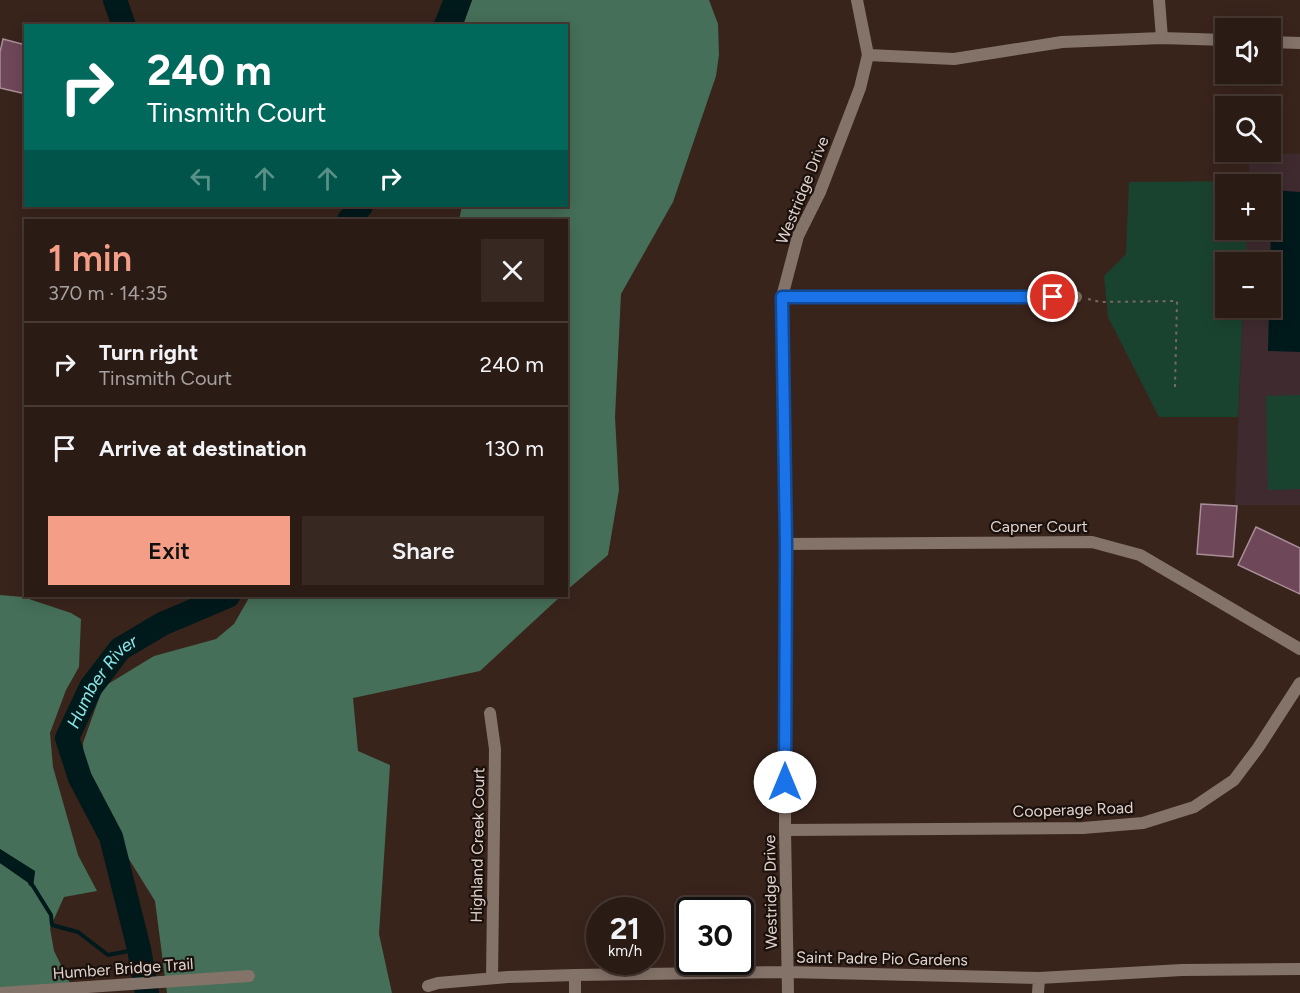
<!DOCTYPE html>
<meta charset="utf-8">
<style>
body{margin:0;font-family:Figtree,sans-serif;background:#372822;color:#f1f3f6;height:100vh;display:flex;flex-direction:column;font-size:22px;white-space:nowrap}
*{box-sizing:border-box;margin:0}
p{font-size:20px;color:#a6a1a0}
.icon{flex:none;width:33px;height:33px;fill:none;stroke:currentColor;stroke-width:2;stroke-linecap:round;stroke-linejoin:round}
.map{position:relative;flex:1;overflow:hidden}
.side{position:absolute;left:24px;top:219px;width:544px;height:378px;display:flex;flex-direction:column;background:#2b1b15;border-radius:0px;box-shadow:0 3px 15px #0003,0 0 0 2px #473934}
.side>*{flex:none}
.banner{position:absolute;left:24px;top:24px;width:544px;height:183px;border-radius:0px;box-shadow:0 3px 15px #0003,0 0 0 2px #473934;background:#00695c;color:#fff;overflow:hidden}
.controls{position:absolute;left:1215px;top:18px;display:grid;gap:12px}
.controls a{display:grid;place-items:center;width:66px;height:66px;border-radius:0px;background:#2b1b15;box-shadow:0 3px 15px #0003,0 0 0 2px #473934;font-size:30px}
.speed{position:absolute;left:586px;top:897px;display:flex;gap:12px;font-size:30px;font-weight:700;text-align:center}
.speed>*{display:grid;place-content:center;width:78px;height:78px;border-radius:50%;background:#2b1b15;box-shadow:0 3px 15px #0003,0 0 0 2px #473934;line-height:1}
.speed small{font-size:15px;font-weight:400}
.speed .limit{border:3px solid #111;border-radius:9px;background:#fff;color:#111}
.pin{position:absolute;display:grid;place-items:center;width:51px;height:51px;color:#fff;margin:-26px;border:3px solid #fff;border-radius:50%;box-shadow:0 2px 6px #0007}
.me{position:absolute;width:66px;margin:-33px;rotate:0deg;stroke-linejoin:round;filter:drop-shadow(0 0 4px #0008)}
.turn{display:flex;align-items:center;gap:21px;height:126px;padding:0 24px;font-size:27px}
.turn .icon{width:78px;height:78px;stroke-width:2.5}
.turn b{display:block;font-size:42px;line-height:51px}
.lanes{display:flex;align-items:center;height:57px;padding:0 24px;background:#0003;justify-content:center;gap:30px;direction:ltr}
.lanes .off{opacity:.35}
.round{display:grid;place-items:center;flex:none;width:63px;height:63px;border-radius:0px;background:#372822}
.headline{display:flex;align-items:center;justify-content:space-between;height:102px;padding:0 24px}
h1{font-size:36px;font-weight:600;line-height:45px;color:#f49e88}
.primary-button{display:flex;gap:12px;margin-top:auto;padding:12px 24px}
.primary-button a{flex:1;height:69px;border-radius:0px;background:#f49e88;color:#111;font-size:24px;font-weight:600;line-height:69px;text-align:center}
.primary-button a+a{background:#372822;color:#f1f3f6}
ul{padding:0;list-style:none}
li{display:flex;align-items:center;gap:18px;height:84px;padding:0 24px;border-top:2px solid #473934}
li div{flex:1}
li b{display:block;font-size:22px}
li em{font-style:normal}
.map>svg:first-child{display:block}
.education{fill:#3f2b2f}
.green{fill:#1a432f}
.forest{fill:#456f58}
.water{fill:#00191b}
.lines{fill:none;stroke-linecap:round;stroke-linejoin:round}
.stream{stroke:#00191b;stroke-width:4}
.river{stroke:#00191b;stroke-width:24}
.building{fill:#6e4758;stroke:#a98e99;stroke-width:1.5}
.path{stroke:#7a6861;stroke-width:2;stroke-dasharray:3 4.5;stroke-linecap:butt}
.street{stroke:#847369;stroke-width:12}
.route-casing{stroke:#114b97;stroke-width:15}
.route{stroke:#1a73e8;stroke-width:10}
.labels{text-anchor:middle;stroke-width:4.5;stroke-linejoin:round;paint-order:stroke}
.street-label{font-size:16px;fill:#e1d2cd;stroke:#1a100c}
.water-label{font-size:18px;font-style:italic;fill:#89e7ea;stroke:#1a100c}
</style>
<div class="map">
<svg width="1300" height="993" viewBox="0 0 1300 993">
<rect width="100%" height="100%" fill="#39241c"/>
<!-- education -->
<path class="education" d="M1249,154H1300V505H1235L1243,308H1270V262H1245L1247,230H1270V184H1249Z"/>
<!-- green -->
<path class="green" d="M1249,181V184H1226V230H1247L1245,262H1226V308H1243L1238,417H1159L1108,317L1104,276L1126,254L1129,182Z
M1300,395V489L1268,490L1266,396Z"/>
<!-- forest -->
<path class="forest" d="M472,0H709L718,24L719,55L716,76L673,202L621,294L615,417L619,490L608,555L567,590V220H459L462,206H567V26L463,25Z
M0,595L23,597L71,613L81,619L79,667L66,690L50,733L53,767L78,855L97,891L64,897L50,928L54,951L73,989L0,993V863L33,886L35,872L0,849Z
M250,596H561L480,671L353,698L358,751L390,765L379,934L392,993H167L155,901L104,819L84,769L83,743L102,690L108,684L154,656L216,639L234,624Z"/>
<!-- water -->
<path class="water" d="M443,0H472L463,25H433Z
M1271,190L1300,192V352L1268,351L1269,308H1270Z
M0,849L35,871L33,886L0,863Z"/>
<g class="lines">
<!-- stream -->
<path class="stream" d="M30,883L33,886L51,915L52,925L78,932L108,955L139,949"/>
<!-- river -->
<g class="river">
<path d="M115,0L124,26"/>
<path d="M349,220L361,206"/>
<path id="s1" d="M147,993L139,949L111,837L80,778L67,738L91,687L120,649L162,624L228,596"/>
</g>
</g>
<!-- building -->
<path class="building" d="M3,39L26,45V94L0,88V52Z
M1201,504L1237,506L1233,557L1197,554Z
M1256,527L1300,548V594L1238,565Z"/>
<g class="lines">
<!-- path -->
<path class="path" d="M1088,299L1100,302L1177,301L1175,387"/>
<!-- street -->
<path class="street" d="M1159,0L1162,38
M1270,42L1300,43
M868,55L954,59L1062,42L1162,38L1226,40
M782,297H1076
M786,544L1092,542L1140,555L1300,649
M490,713L495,749L492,978
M785,830L1083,828L1143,823L1194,807L1234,780L1258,748L1300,683
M575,975V993
M428,986L438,983L508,977L575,975L788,972L1039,978L1182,970L1300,969
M0,993L249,976
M788,993L785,830L786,544L782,297L798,236L820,192L860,88L868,55L857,0
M1038,993L1039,978"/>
</g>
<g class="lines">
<defs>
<path id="route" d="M785,782L786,544L782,297H1053"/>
</defs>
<!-- route casing -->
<use href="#route" class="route-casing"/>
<!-- route -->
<use href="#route" class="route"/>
</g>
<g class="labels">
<!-- street labels -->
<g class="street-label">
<text transform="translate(802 190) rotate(-68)" y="6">Westridge Drive</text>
<text x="1039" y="532">Capner Court</text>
<text transform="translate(1073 809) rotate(-2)" y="6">Cooperage Road</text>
<text transform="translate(477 845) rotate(-89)" y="6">Highland Creek Court</text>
<text transform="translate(770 892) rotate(-91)" y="6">Westridge Drive</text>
<text transform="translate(882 958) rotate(1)" y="6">Saint Padre Pio Gardens</text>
<text transform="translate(123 968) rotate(-4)" y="6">Humber Bridge Trail</text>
</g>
<!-- water labels -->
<g class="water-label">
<text dy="6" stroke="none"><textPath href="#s1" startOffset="336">Humber River</textPath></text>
</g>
</g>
</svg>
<div class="controls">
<a><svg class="icon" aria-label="sound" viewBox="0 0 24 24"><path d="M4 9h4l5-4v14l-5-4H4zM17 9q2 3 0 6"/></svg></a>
<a><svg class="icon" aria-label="search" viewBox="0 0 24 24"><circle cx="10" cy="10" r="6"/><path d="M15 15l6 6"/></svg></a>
<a>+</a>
<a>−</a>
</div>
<div class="speed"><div>21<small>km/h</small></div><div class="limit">30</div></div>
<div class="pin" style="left:1053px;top:297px;background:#d93025"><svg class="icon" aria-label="arrive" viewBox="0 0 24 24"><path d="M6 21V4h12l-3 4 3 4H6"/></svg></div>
<svg class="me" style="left:785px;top:782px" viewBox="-20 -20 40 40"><circle r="19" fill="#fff"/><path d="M0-13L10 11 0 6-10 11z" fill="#1a73e8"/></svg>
<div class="banner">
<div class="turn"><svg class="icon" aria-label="right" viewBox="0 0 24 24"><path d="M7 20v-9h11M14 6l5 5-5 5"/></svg><div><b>240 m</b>Tinsmith Court</div></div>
<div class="lanes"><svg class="icon off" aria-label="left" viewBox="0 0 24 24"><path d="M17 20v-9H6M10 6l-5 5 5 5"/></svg><svg class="icon off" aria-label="ahead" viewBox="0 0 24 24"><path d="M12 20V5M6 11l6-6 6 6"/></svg><svg class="icon off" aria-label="ahead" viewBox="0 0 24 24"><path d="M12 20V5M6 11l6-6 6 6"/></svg><svg class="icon" aria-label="right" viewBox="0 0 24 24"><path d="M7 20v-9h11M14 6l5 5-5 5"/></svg></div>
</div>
<section class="side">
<div class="headline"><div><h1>1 min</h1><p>370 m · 14:35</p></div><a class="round"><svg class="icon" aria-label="close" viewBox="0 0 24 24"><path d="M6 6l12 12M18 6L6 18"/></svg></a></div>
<ul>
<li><svg class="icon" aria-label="right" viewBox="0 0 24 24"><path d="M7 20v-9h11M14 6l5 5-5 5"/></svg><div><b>Turn right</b><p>Tinsmith Court</p></div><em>240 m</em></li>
<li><svg class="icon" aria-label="arrive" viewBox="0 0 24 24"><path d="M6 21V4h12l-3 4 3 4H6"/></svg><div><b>Arrive at destination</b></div><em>130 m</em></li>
</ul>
<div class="primary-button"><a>Exit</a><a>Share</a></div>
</section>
</div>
